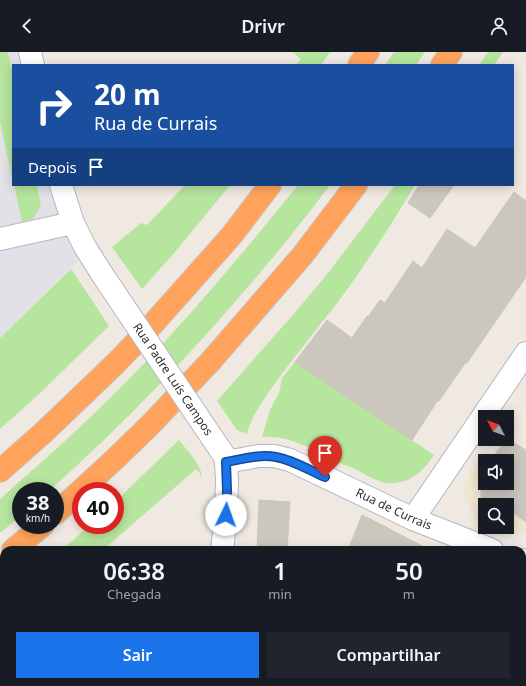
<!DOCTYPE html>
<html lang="pt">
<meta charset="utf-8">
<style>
body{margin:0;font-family:"Noto Sans",sans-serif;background:#20242c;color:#f1f3f6;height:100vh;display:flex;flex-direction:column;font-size:15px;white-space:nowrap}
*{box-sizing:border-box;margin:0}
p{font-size:13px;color:#9ea1a6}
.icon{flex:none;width:22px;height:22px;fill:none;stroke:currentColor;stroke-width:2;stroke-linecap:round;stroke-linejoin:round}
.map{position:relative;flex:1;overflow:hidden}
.panel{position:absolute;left:0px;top:494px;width:526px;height:140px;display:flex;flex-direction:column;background:#171b24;border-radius:12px 12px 0 0;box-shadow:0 2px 10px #0003}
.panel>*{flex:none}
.banner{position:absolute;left:12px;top:12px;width:502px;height:122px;border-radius:0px;box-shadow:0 2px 10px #0003;background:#1a4fa0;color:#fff;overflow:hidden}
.needle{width:26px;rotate:311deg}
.controls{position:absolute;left:478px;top:358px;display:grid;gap:8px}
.controls a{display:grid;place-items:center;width:36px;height:36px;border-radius:0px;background:#171b24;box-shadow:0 2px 10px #0003;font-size:20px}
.speed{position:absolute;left:12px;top:430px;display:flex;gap:8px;font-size:20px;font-weight:700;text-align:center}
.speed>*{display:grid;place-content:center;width:52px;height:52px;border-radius:50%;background:#171b24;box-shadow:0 2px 10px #0003;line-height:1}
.speed small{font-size:10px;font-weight:400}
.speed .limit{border:6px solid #d22;background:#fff;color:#111}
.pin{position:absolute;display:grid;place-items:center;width:34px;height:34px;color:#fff;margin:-41px -17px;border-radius:50% 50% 50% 0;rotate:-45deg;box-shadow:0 0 4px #0007}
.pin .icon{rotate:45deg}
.me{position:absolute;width:44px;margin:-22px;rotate:3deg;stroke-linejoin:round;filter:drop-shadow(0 0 3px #0008)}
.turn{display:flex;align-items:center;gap:14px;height:84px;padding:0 16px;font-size:18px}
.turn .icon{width:52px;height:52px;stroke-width:2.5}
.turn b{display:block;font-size:28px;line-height:34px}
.then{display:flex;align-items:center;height:38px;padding:0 16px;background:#0003;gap:8px;font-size:15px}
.eta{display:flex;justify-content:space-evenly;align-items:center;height:68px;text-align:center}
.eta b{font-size:24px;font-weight:600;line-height:28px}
.primary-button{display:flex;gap:8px;margin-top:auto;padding:8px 16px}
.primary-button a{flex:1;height:46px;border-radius:0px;background:#1a73e8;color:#fff;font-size:16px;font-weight:600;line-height:46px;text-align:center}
.primary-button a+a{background:#20242c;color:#f1f3f6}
header{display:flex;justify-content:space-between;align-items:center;height:52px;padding:0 16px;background:#171b24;font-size:18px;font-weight:600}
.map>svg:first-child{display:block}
.industrial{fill:#e3e1e8}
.education{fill:#f0e6d1}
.green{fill:#b6e59e}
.building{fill:#cbc7bf;stroke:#cbc5ba}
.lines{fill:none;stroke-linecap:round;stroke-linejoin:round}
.street-casing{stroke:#b4b7c1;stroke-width:24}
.secondary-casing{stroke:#b4b7c1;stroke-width:24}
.highway-casing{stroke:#c9c9c9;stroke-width:24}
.street{stroke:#fff;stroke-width:22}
.secondary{stroke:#fff;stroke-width:22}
.highway{stroke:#ffa35c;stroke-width:22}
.secondary-bridge-casing{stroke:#b4b7c1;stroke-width:24;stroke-linecap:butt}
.secondary-bridge{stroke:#fff;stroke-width:22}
.route-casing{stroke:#114b97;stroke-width:10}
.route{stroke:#1a73e8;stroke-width:7}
.labels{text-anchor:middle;stroke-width:3.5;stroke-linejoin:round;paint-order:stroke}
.street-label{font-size:12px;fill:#2e2e2e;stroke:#fff}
</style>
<header><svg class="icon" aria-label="back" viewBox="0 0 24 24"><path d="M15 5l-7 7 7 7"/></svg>Drivr<svg class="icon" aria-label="person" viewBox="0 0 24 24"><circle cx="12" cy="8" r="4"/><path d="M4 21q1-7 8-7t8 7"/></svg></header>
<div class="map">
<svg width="526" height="634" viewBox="0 0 526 634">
<rect width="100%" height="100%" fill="#efe9e1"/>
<!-- industrial -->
<path class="industrial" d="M0,0H27L30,13H13V133H58L85,202L0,286Z"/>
<!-- education -->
<path class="education" d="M483,403L491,409H485V431H507L526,434V482L503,478L495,475H507V453H485V471L477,465L471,459L466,450L464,443L463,436L466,428Z"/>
<!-- green -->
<path class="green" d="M0,0H8L13,23V130L0,70Z
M293,0H330L321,13H296L301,7Z
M394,0H425L416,13H385Z
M488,0H503L494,13H479Z
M14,133H37L41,154L33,167L22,170Z
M185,133H230L176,199L142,237L112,195L141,171L147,173Z
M298,133H330C246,244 152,347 49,439H21V464L0,481V447C44,408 88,369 129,327C189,266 244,200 298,133Z
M395,133H415C391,173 366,212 338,250C316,278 294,305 273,334C263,349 251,364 247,382L237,378L217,349L292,264L325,225Z
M71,217L86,239L109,274L38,343L0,377V286Z
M295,310L351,348L434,403C424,419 408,433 387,431C377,430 363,421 353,416C346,413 338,411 331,407C317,400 302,391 286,387C278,385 270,385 262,385L270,358L279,341L282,326Z
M179,388C188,400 202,412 202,427L199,420L196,417L103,498H62L90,473H115V450Z"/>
<!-- building -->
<path class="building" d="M419,133H454L430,166L408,151Z
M514,140L526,149V225L467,311L466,310L439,349L438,348L412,388L351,348L295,310L327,268L352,286L367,264L368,265L380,248L385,251L413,209L422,216L447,177L475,196Z
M507,389L516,392L526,398V470L507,456V453H485L481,444V439L484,431L482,429L485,424V431H507V409H495L492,406L502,393Z
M259,448L290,450L287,498H257Z
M362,463L378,471L430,498H348Z"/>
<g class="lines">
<defs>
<g id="street">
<path d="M0,187L73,171"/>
<path id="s1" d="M226,410L259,404H274L290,408L413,467L492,498"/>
<path d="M413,467L526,301"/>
<path d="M522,508L526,509"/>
</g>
<path id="secondary" d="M30,0L33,13
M61,133L73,171L85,195L102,222
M219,396L224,403L226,410L227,428L226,463L222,498
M193,634L194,630"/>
<path id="highway" d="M359,13L368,0
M442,13L451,0
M0,419L44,380L114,313L144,282L232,183L270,133
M55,462L115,407L150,373L210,310L302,204L356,133
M13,498L43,473"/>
</defs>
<!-- street casing -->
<use href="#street" class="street-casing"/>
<!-- secondary casing -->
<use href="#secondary" class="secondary-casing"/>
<!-- highway casing -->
<use href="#highway" class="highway-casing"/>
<!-- street -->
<use href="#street" class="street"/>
<!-- secondary -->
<use href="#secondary" class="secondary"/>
<!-- highway -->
<use href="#highway" class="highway"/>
<defs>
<g id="secondary-bridge">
<path id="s2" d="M102,222L219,396"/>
</g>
</defs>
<!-- secondary-bridge casing -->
<use href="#secondary-bridge" class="secondary-bridge-casing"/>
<!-- secondary-bridge -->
<use href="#secondary-bridge" class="secondary-bridge"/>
</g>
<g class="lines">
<defs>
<path id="route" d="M226,463L227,438L226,410C242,407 260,402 276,405C293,408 309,418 325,425"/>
</defs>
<!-- route casing -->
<use href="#route" class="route-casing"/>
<!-- route -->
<use href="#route" class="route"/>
</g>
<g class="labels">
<!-- street labels -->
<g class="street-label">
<text dy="4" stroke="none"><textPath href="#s2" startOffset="127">Rua Padre Luís Campos</textPath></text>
<text dy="4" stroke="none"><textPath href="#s1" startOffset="180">Rua de Currais</textPath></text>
</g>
</g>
</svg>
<div class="controls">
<a><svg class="needle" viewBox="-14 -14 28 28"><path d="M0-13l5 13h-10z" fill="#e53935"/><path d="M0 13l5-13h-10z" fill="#9ea1a6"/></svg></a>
<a><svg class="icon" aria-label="sound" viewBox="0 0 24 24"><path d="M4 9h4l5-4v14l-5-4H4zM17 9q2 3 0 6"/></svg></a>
<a><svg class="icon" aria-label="search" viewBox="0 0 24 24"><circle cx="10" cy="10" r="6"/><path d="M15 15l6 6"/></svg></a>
</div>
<div class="speed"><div>38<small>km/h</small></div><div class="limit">40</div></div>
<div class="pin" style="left:325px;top:425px;background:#d93025"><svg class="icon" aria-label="arrive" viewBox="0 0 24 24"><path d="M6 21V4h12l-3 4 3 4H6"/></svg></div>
<svg class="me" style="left:226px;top:463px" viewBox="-20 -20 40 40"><circle r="19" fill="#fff"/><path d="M0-13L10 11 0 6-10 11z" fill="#1a73e8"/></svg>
<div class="banner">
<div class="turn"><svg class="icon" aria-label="right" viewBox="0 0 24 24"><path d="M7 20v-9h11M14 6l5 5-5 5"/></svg><div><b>20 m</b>Rua de Currais</div></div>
<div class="then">Depois<svg class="icon" aria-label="arrive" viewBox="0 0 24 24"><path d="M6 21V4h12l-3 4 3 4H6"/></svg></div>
</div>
<section class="panel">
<div class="eta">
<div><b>06:38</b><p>Chegada</p></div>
<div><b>1</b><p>min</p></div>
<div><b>50</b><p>m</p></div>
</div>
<div class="primary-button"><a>Sair</a><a>Compartilhar</a></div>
</section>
</div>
